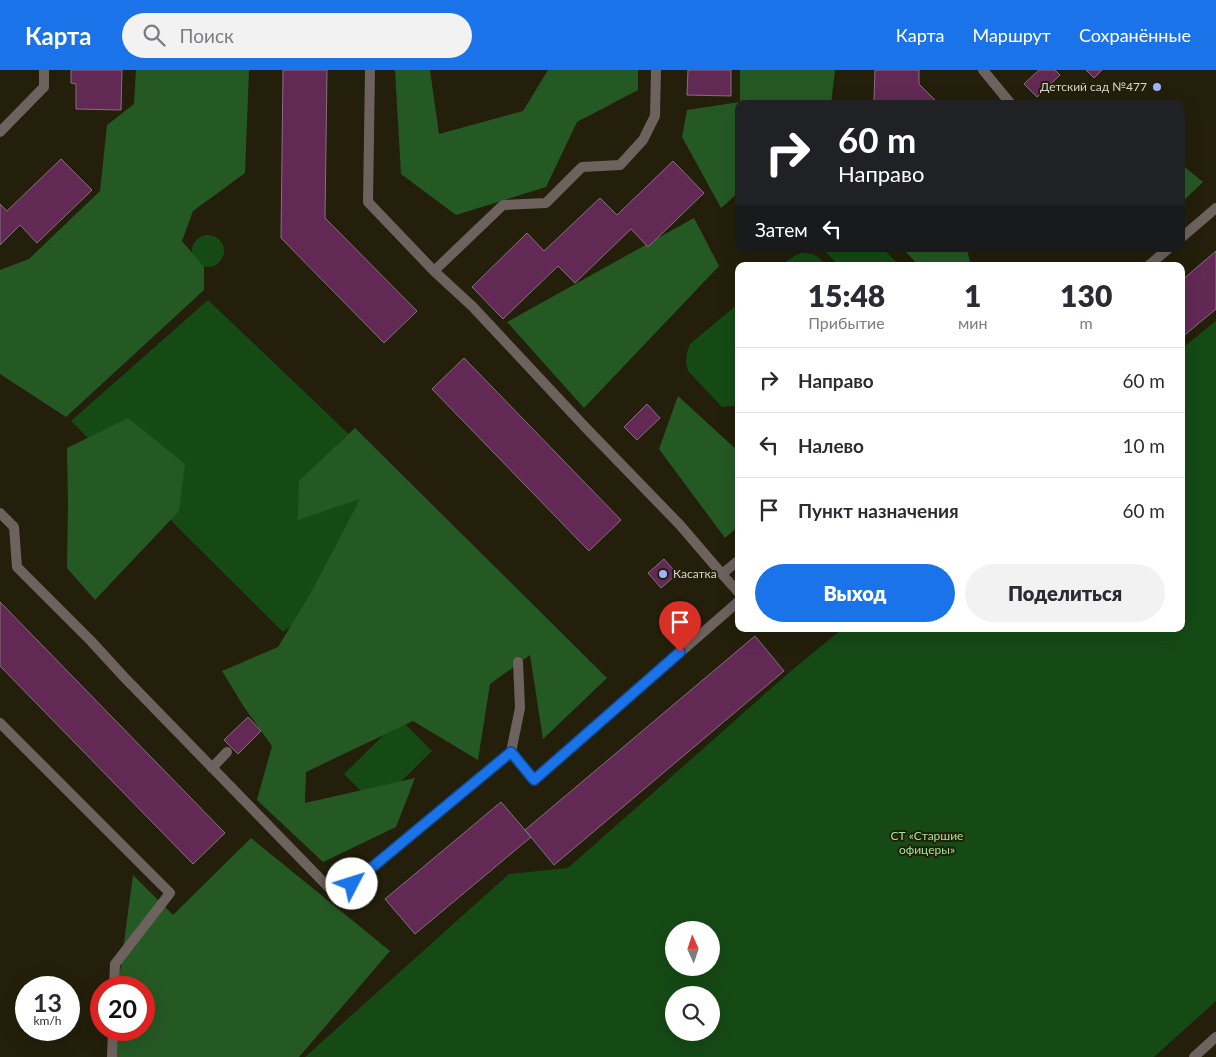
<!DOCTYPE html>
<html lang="ru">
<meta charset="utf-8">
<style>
body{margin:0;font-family:Lato,sans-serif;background:#f2f2f3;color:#2b2b33;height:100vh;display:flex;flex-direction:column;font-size:19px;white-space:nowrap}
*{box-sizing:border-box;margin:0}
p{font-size:16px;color:#7c7c81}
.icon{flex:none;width:28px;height:28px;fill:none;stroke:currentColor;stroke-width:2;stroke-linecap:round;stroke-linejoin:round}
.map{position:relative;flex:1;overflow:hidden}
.details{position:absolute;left:735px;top:192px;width:450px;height:370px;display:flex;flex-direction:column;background:#fff;border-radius:10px;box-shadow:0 5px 20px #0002}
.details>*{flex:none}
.guide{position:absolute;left:735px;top:30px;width:450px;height:152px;border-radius:10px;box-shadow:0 5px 20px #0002;background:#202124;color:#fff;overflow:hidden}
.needle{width:32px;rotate:357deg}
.buttons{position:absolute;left:665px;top:851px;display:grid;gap:10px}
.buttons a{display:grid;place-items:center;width:55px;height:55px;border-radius:50%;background:#fff;box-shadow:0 5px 20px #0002;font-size:25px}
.speed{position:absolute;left:15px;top:906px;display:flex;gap:10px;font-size:25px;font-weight:700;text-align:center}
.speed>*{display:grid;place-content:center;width:65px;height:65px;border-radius:50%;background:#fff;box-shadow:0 5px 20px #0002;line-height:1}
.speed small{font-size:12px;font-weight:400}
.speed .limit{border:8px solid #d22;background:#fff;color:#111}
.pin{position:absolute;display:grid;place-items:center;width:42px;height:42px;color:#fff;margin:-51px -21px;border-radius:50% 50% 50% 0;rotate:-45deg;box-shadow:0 0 5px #0007}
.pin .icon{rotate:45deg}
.me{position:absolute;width:55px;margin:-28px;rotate:50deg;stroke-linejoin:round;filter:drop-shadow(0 0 4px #0008)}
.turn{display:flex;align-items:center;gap:18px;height:105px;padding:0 20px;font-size:22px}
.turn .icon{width:65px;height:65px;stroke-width:2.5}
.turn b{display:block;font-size:35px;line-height:42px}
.then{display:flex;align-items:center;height:48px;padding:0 20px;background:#0003;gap:10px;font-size:19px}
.eta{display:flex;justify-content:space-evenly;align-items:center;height:85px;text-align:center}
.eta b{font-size:30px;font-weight:800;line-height:35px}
.cta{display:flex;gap:10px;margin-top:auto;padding:10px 20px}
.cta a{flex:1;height:58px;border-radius:30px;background:#1a73e8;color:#fff;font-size:20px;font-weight:800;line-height:58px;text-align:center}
.cta a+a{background:#f2f2f3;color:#2b2b33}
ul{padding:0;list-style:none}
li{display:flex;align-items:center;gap:15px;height:65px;padding:0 20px;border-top:1px solid #e1e1e2}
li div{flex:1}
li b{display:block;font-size:19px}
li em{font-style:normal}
header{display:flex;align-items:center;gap:30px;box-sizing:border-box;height:70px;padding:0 25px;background:#1a73e8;color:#fff}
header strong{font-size:24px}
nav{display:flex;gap:28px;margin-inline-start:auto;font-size:18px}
.search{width:350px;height:45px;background:#f2f2f3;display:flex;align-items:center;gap:12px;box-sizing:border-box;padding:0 18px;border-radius:28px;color:#7c7c81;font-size:19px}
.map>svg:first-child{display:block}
.green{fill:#154a15;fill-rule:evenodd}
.forest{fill:#255924}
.building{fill:#612954;stroke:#85707e}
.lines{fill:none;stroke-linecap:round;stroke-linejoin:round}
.service{stroke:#6d625e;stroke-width:10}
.tertiary{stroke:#6d625e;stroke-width:10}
.route-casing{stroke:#114b97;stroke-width:12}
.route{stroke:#1a73e8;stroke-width:9}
.poi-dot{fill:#9db4fd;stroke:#231f0a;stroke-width:2}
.labels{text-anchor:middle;stroke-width:4;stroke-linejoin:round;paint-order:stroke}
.poi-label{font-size:12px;fill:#d9d6ca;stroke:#231f0a;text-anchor:end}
.park-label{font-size:12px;fill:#9ce798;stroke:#231f0a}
</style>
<header>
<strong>Карта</strong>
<div class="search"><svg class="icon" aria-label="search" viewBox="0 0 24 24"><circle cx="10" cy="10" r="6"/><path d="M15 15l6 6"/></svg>Поиск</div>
<nav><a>Карта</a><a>Маршрут</a><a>Сохранённые</a></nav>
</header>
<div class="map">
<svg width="1216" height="987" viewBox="0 0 1216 987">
<rect width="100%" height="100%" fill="#231f0a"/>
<!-- green -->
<path class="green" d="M192 181a16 16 0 1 1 32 0a16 16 0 1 1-32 0Z
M823,179H884L899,195L897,196H839Z
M801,183C815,183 818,186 826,196H781L794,186Z
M208,230L483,492L356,507L283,562L71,351Z
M739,233V334L733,336L722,337L688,301L686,292L687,282L690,274Z
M1216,251V931L1154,987H305L509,804L568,798L791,601L842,559H1181V279ZM674,860H711V898H674ZM674,925H711V962H674Z
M400,649L432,681L376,736L344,704Z"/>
<!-- forest -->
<path class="forest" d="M136,0H249L245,103L193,141L182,171L204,197V220L66,347L0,304V200L29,189L100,121L107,55L134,34Z
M395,0H430L439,64L523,41L548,0H638V20L577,52L546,117L456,145L401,104Z
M740,0H835L831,34H739V122L721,138L682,67L687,40L740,32Z
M1181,94L1203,112L1181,133Z
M694,148L719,196L584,338L507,252Z
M903,179H967L971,196H919Z
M678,326L739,382V456L725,468L659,379Z
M128,348L185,394L179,441L95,530L67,498L68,435L67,378Z
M355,358L607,608L543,669L530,585L490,614L478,690L413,651L306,702L305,733L415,708L396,757L323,792L257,730L272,676L244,637L222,601L278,577L313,519L360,429L298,450L299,411Z
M251,768L390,881L299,987H110L113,960H144V918L118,917L133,805L173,845Z"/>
<!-- building -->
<path class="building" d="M71,0H122L121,40L76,39V14L71,13Z
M283,0H327L325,148L417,241L384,273L281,168Z
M688,0H731V26L687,25Z
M875,0H919V14L939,34H878L874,30Z
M1039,0H1055L1060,5L1037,27L1024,14Z
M1086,0H1102L1094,8Z
M61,89L92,120L37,173L20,155L0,175V134L7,141Z
M673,91L704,123L648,177L631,159L575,213L558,196L503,249L472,217L527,163L544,181L600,128L617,145Z
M1216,181V239L1181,268V211Z
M464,288L621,450L589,481L432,319Z
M647,334L660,348L637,370L624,357Z
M664,489L677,504L661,518L648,503Z
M0,532L225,763L193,794L0,596Z
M755,566L784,601L554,795L525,760Z
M248,647L261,661L238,684L224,670Z
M501,732L531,767L415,864L385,829Z"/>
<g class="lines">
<!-- service -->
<path class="service" d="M370,0L368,132L434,201L473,237L586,358L680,455L722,504
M983,0L1011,34
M0,62L44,17V0
M1181,168L1216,138
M1148,196L1168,179
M434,201L503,135L546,133L582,97L620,95L643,70L655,46L656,0
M0,443L14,457L17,497L91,571L124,607L338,827L511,682L534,710L739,531
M739,490L722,504L739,523
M0,653L170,823L115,894L114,918
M511,682L520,638L518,592
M212,698L227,682
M112,987L113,960"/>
<!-- tertiary -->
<path class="tertiary" d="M1194,987L1216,967"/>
</g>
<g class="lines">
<defs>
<path id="route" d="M352,814L511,682L534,710L680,582"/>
</defs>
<!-- route casing -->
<use href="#route" class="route-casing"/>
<!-- route -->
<use href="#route" class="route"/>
</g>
<!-- markers -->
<g class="poi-dot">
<circle cx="1157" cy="17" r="5"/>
<circle cx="663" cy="504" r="5"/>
</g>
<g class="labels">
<!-- poi labels -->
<g class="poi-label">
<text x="1147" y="21">Детский сад №477</text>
<text x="673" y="508" text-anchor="start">Касатка</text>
</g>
<!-- park labels -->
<g class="park-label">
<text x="927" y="770">СТ «Старшие<tspan x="927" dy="14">офицеры»</tspan></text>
</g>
</g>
</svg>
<div class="buttons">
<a><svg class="needle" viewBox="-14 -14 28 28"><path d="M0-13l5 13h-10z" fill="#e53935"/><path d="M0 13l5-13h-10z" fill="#7c7c81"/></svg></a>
<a><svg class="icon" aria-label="search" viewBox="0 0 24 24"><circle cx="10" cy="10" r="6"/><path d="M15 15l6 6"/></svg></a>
</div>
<div class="speed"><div>13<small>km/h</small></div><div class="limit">20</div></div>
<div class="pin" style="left:680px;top:582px;background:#d93025"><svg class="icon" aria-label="arrive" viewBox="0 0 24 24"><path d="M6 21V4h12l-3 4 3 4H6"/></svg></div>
<svg class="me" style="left:352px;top:814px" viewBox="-20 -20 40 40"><circle r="19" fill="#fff"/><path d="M0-13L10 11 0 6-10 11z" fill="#1a73e8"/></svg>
<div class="guide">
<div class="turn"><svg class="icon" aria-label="right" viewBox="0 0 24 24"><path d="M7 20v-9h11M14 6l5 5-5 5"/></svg><div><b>60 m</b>Направо</div></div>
<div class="then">Затем<svg class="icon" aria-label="left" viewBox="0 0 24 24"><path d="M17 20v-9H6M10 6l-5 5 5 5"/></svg></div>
</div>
<section class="details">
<div class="eta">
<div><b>15:48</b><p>Прибытие</p></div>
<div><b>1</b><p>мин</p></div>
<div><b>130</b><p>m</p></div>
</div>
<ul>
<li><svg class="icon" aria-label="right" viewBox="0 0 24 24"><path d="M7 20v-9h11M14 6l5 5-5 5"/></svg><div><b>Направо</b></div><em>60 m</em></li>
<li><svg class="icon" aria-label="left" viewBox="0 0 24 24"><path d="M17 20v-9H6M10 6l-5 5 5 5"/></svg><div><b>Налево</b></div><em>10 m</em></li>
<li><svg class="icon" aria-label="arrive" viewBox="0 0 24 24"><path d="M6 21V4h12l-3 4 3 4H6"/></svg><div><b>Пункт назначения</b></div><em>60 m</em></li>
</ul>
<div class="cta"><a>Выход</a><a>Поделиться</a></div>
</section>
</div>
